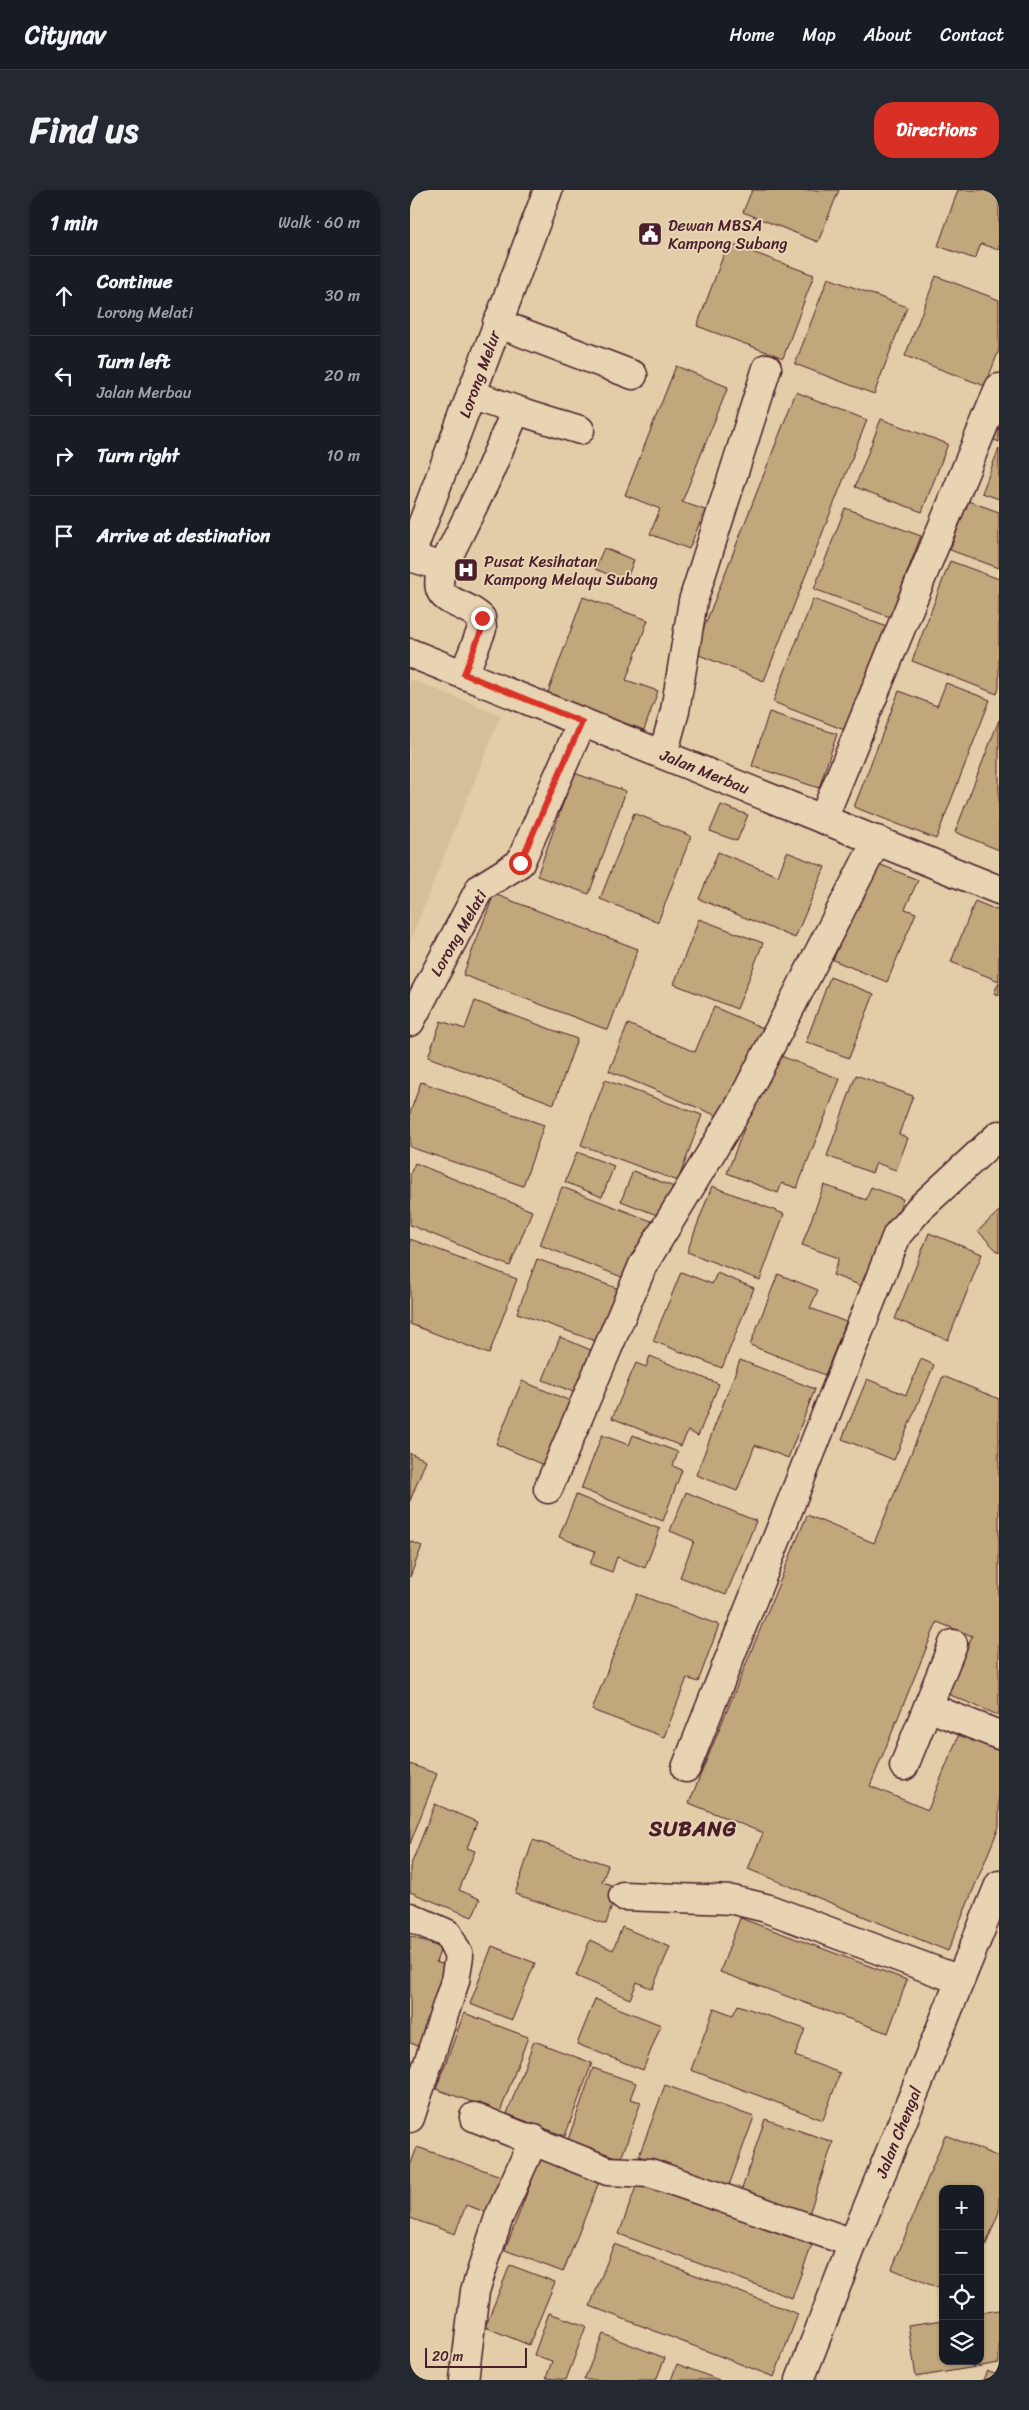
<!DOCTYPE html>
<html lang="en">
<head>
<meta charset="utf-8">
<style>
  body { margin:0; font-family:Sriracha,sans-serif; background:#242831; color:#f1f3f6 }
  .controls { position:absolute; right:15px; bottom:15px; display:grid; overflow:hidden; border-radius:10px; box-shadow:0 1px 4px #0004 }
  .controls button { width:45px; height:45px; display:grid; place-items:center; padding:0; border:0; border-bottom:1px solid #363941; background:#171b24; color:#f1f3f6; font:25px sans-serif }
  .scale { position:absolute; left:15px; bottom:12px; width:102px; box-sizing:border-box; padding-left:5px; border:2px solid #4a1f2b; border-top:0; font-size:14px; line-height:18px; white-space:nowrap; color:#4a1f2b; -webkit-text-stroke:4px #e8d3b2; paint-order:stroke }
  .stop { position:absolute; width:15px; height:15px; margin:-11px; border:4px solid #d93025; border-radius:50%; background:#fff }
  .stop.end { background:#d93025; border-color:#fff; box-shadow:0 1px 5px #0008 }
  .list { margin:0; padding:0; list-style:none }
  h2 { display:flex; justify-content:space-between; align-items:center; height:65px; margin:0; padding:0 20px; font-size:21px }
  h2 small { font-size:16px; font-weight:400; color:#9ea1a6 }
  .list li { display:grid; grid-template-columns:32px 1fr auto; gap:15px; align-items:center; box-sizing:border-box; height:80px; padding:0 20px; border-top:1px solid #363941 }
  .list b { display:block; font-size:19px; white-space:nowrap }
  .list p { margin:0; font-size:16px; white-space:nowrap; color:#9ea1a6 }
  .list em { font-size:16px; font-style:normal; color:#9ea1a6 }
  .icon { flex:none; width:28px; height:28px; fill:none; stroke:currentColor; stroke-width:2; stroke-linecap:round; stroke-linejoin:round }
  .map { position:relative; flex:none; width:589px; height:2190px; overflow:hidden; border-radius:20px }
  header { display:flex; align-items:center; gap:30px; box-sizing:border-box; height:70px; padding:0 25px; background:#171b24; border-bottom:1px solid #363941 }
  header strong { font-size:24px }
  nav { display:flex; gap:28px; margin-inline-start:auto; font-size:18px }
  .intro { display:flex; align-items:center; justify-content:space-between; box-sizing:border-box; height:120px; padding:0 30px }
  h1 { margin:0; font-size:35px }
  .button { padding:12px 22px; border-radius:20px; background:#d93025; color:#fff; font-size:18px; font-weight:700 }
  main { display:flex; gap:30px; padding:0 30px }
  aside { flex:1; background:#171b24; border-radius:20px; box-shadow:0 1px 4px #0004 }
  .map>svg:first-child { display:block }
  .built { fill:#d5bf98 }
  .building { fill:#c1a77b; stroke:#4a1f2b }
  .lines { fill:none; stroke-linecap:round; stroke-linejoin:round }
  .minor-casing { stroke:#4a1f2b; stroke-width:31 }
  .minor { stroke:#e8d3b2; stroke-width:28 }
  .route { stroke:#d93025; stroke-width:6 }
  .labels { text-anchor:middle; stroke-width:4; stroke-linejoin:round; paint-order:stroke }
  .poi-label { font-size:16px; fill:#4a1f2b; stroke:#e8d3b2; text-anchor:start }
  .street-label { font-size:16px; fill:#4a1f2b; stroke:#e8d3b2 }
  .district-label { font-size:21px; font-weight:bold; letter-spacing:1px; fill:#4a1f2b; stroke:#e8d3b2 }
</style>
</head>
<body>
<header>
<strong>Citynav</strong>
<nav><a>Home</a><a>Map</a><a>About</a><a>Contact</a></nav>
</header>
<div class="intro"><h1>Find us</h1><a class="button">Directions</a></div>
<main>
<aside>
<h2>1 min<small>Walk · 60 m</small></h2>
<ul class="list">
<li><svg class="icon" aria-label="ahead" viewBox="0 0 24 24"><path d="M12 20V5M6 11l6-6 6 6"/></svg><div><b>Continue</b><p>Lorong Melati</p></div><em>30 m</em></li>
<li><svg class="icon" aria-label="left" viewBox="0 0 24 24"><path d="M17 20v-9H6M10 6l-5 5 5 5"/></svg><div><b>Turn left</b><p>Jalan Merbau</p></div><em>20 m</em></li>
<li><svg class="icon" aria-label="right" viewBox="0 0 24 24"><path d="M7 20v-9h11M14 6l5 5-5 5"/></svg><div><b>Turn right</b></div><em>10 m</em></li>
<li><svg class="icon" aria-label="arrive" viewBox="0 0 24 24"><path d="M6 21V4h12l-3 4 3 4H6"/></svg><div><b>Arrive at destination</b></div></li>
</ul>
</aside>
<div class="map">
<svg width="589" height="2190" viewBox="0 0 589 2190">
  <rect width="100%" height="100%" fill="#e2cda8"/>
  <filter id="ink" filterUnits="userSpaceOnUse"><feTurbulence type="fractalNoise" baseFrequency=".02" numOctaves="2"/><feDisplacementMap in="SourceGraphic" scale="10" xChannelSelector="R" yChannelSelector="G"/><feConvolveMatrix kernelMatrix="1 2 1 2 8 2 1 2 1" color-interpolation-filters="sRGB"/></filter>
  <g filter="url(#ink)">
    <!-- built -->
    <polygon class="built" points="0,489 91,525 0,751"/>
    <!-- building -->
    <g class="building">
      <polygon points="342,0 429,0 408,52 333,22"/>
      <polygon points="548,0 589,0 589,60 571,54 565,69 528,56"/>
      <polygon points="318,53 404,85 373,168 287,136"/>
      <polygon points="526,86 589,110 589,160 575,196 495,166"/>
      <polygon points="418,88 497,117 464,204 385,174"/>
      <polygon points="266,176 318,197 272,312 295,320 279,359 240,344 250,319 215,305"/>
      <polygon points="386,202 457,230 354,491 284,463"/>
      <polygon points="471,229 538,254 512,322 445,297"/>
      <polygon points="589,231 589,252 582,249"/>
      <polygon points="589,258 589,309 572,303"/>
      <polygon points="558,311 589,322 589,378 540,360"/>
      <polygon points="435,318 511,346 480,427 404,399"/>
      <polygon points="194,358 224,370 216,391 185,379"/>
      <polygon points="540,371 589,389 589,498 587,504 502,471"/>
      <polygon points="173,407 238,430 216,490 248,501 234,540 137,505"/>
      <polygon points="403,409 477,437 437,541 363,512"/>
      <polygon points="536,493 580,510 526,649 444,617 489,501 527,516"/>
      <polygon points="359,522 427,544 409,598 342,576"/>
      <polygon points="589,530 589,660 545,642"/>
      <polygon points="164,583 216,601 179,704 127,686"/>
      <polygon points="311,615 338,625 327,651 300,641"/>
      <polygon points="224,623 281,646 248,732 190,709"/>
      <polygon points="308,662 368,686 377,662 415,677 385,748 289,709"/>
      <polygon points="464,672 508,690 495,719 506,723 477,792 423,770"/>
      <polygon points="84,704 228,759 198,840 53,785"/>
      <polygon points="565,711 589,721 589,791 541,772"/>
      <polygon points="289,729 353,753 327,819 264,794"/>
      <polygon points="420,787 464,804 439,868 396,852"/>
      <polygon points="589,792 589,805 584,803"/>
      <polygon points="65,811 167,849 144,914 18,867 31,831 55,839"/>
      <polygon points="304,817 353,838 315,929 199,881 218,834 285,862"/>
      <polygon points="363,863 430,889 387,998 372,993 368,1003 317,983"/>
      <polygon points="446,885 503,906 489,944 498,948 486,980 466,973 462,983 417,966"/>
      <polygon points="195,890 292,925 268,991 171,955"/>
      <polygon points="11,892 134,935 113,996 0,957 0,923"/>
      <polygon points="167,962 204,976 192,1007 155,992"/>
      <polygon points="5,973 122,1021 100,1076 0,1035 0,984"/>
      <polygon points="223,981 264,997 252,1027 211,1011"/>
      <polygon points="414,995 456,1010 461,997 493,1009 460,1099 423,1085 429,1068 392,1055"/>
      <polygon points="302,996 374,1024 350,1090 277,1062"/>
      <polygon points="152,997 244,1032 222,1091 130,1055"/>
      <polygon points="589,1021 589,1063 568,1041"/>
      <polygon points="519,1043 572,1064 538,1150 485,1129"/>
      <polygon points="0,1049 107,1089 79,1164 0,1134"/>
      <polygon points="127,1069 209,1099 191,1153 107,1123"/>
      <polygon points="271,1082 302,1094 307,1083 344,1098 312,1178 243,1151"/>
      <polygon points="368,1084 408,1100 400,1118 436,1132 415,1185 340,1155"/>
      <polygon points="150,1147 183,1161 166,1203 133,1190"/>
      <polygon points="240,1166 309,1194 288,1246 278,1241 271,1256 202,1228 226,1173 236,1177"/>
      <polygon points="511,1169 524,1175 484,1270 432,1249 457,1189 496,1205"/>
      <polygon points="330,1170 405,1199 378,1268 345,1255 327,1301 286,1285"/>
      <polygon points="533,1186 589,1209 589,1521 588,1525 538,1504 562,1446 527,1432 460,1596 518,1620 549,1544 589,1561 589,1637 538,1761 338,1679 353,1643 279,1613 397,1325 464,1353"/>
      <polygon points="112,1191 165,1213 139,1277 86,1254"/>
      <polygon points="192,1245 219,1255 223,1245 268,1262 263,1276 272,1280 253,1331 171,1299"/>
      <polygon points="0,1263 16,1270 0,1311"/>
      <polygon points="276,1302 346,1331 316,1405 270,1387 284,1351 260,1341"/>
      <polygon points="166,1305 250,1339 235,1378 207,1367 202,1382 180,1374 185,1361 149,1347"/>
      <polygon points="0,1351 12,1356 0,1387"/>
      <polygon points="227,1404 309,1435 288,1492 277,1488 254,1547 182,1520"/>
      <polygon points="0,1574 27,1584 0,1654"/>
      <polygon points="25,1614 67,1632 57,1658 65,1661 49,1700 70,1709 62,1727 0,1702 0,1677"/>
      <polygon points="123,1650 198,1675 192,1692 208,1697 196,1734 105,1704"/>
      <polygon points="330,1728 497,1790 478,1843 310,1782"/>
      <polygon points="212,1737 260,1757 242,1799 227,1792 220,1809 166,1786 180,1750 203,1760"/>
      <polygon points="0,1746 31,1758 26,1772 38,1776 9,1856 0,1853"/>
      <polygon points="82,1756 125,1773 102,1830 60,1814"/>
      <polygon points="185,1809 251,1835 233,1880 167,1854"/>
      <polygon points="328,1815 395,1839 385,1866 430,1883 413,1930 281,1880 304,1818 323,1825"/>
      <polygon points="54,1823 118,1847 90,1922 26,1899"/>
      <polygon points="124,1851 182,1873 155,1946 97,1924"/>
      <polygon points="0,1868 4,1870 0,1880"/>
      <polygon points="183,1878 226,1893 220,1909 231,1912 211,1969 158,1950"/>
      <polygon points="255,1895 344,1927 318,1998 229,1966"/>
      <polygon points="355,1929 423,1952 399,2024 331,2002"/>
      <polygon points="535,1945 589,1967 589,2022 570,2069 570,1999 533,1999 533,2100 482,2079"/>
      <polygon points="7,1957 91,1986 78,2023 56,2015 45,2044 0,2028 0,1976"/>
      <polygon points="130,1969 189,1992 153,2082 95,2060"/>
      <polygon points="228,1991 402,2055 382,2108 209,2044"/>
      <polygon points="204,2054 388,2124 364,2187 180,2116"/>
      <polygon points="100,2075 145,2092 119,2155 75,2137"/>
      <polygon points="589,2120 589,2173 506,2187 498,2135 533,2130 533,2171 570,2171 570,2123"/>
      <polygon points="139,2123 176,2136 156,2190 136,2188 142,2171 124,2165"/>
      <polygon points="193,2144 255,2168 246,2190 174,2190"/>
      <polygon points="267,2174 309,2190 261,2190"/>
      <polygon points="577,2181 589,2186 589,2190 573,2190"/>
    </g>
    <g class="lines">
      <defs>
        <g id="minor">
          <polyline points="87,133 223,185"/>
          <polyline points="106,220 170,240"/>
          <polyline points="0,367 138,0"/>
          <polyline points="0,367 33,377 75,292 106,220 61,204"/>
          <path d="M33,377c-15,38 18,31 38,51l1,11 -18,45"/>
          <polyline points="0,463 589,700"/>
          <polyline points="253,564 265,521 283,411 357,178"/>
          <polyline points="413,629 589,198"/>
          <polyline points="0,832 70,698 110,673 172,532"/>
          <polyline points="138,1299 233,1075 330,915 467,650"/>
          <polyline points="518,1517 589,1545"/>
          <polyline points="494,1576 543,1454"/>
          <polyline points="276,1578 487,1045 509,1019 589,945"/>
          <polyline points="213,1706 323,1710 356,1718 550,1790"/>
          <polyline points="0,1727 38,1744 49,1766 45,1791 0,1928"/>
          <polyline points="64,1927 198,1981 240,1983 443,2053"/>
          <polyline points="54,2190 65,2101 89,2027 124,1949"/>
          <polyline points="390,2190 443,2053 589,1695"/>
        </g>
      </defs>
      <!-- minor casing -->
      <use href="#minor" class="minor-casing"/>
      <!-- minor -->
      <use href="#minor" class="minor"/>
    </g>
  </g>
  <g class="lines" filter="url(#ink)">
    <!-- route -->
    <polyline class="route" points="72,428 72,439 54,484 172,532 110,673"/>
  </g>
  <!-- icons -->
  <defs>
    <symbol id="civic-square" viewBox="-11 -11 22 22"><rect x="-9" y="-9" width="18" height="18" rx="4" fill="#4a1f2b" stroke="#e8d3b2"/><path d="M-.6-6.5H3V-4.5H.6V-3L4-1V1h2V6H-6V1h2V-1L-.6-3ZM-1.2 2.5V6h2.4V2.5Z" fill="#fff"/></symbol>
    <symbol id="hospital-square" viewBox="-11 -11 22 22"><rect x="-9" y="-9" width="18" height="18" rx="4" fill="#4a1f2b" stroke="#e8d3b2"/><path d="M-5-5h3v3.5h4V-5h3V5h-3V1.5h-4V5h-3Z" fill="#fff"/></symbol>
  </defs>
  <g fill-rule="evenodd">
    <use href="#civic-square" x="226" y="30" width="28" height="28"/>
    <use href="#hospital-square" x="42" y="366" width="28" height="28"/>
  </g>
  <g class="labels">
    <!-- poi labels -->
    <g class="poi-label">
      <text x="258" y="41">Dewan MBSA<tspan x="258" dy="18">Kampong Subang</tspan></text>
      <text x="74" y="377">Pusat Kesihatan<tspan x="74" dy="18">Kampong Melayu Subang</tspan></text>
    </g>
    <!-- street labels -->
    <g class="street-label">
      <text transform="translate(69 184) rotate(-70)" y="6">Lorong Melur</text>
      <text transform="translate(295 581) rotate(22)" y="6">Jalan Merbau</text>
      <text transform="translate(48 743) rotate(-60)" y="6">Lorong Melati</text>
      <text transform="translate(488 1942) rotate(-68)" y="6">Jalan Chengal</text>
    </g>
    <!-- district labels -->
    <g class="district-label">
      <text x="283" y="1646">SUBANG</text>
    </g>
  </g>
</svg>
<div class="controls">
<button>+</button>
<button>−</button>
<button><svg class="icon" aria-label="locate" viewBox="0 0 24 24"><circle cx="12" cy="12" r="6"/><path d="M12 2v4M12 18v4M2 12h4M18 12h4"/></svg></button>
<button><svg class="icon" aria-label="layers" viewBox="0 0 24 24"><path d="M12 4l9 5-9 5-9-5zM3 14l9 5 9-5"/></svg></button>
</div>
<div class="scale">20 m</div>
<div class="stop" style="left:110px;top:673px"></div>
<div class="stop end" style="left:72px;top:428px"></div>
</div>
</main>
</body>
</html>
